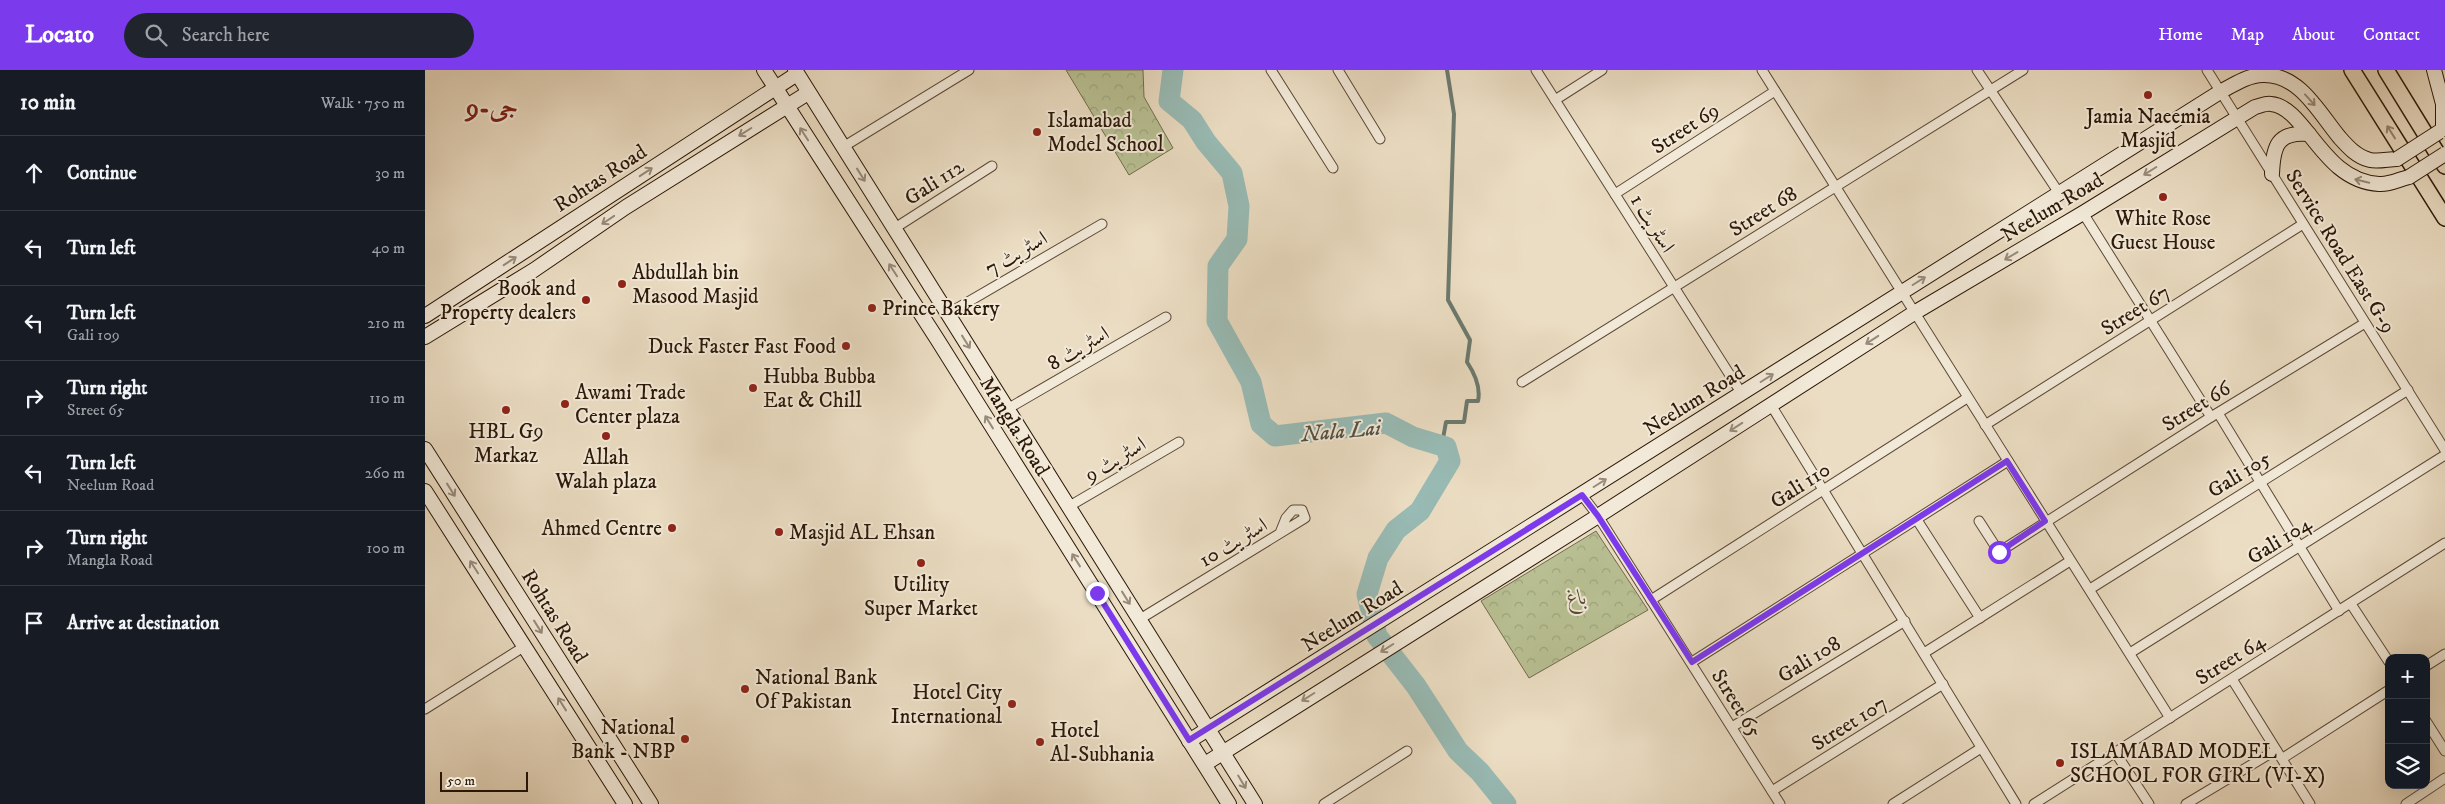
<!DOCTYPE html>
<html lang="en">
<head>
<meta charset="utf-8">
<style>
  body { margin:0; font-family:"IM FELL DW Pica",Amiri,serif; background:#20242c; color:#f1f3f6 }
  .controls { position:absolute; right:15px; bottom:15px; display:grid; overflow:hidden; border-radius:10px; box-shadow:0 5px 20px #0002 }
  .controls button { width:45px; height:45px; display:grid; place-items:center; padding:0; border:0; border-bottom:1px solid #363941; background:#171b24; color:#f1f3f6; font:25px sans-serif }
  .scale { position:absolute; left:15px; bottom:12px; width:88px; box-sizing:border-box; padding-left:5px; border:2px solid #2b1807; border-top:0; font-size:14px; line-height:18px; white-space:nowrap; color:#2b1807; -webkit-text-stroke:4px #f2e9d8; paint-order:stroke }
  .stop { position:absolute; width:15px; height:15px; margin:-11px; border:4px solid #7c3aed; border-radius:50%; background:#fff }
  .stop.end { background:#7c3aed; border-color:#fff; box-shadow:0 1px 5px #0008 }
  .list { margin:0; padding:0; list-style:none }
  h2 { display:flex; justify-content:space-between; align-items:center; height:65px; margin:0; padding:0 20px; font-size:21px }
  h2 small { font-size:16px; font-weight:400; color:#9ea1a6 }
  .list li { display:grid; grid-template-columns:32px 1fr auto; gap:15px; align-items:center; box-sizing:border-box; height:75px; padding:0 20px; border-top:1px solid #363941 }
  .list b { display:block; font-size:19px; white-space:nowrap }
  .list p { margin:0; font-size:16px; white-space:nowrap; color:#9ea1a6 }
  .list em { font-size:16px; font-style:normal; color:#9ea1a6 }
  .icon { flex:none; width:28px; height:28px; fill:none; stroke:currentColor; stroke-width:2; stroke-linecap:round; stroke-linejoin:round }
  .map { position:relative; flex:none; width:2020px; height:734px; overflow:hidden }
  header { display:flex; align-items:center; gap:30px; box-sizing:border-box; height:70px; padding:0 25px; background:#7c3aed; color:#fff }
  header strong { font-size:24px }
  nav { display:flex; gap:28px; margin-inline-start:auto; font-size:18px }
  .search { width:350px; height:45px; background:#20242c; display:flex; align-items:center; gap:12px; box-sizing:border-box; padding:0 18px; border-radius:28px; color:#9ea1a6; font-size:19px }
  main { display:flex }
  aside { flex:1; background:#171b24 }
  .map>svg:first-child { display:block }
  .park { fill:url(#park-crowns); stroke:#726c4d }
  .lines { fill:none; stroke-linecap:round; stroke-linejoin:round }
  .stream { stroke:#6c7a6f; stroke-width:4 }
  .river { stroke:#98bbb5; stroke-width:21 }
  .street-casing { stroke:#5b4936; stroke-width:11 }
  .secondary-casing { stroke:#2b1807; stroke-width:16 }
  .primary-casing { stroke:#2b1807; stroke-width:18 }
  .street { stroke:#f2e9d8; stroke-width:9 }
  .secondary { stroke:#f2e9d8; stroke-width:14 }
  .primary { stroke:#ebddc3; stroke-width:15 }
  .secondary-bridge-casing { stroke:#2b1807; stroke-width:16; stroke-linecap:butt }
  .secondary-bridge { stroke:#f2e9d8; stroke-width:14 }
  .oneway { stroke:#988b7a }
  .oneway2 { stroke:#95846e }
  .route { stroke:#7c3aed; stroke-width:6 }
  .poi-dot { fill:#8f2418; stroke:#f2e9d8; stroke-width:2 }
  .labels { text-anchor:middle; stroke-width:4; stroke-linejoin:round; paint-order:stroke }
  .poi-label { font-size:21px; fill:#2b1807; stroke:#f2e9d8; text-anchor:start }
  .street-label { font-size:21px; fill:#2b1807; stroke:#f2e9d8 }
  .park-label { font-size:21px; font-style:italic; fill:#554a31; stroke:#f2e9d8 }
  .water-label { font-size:22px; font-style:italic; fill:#515144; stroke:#f2e9d8 }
  .district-label { font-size:26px; font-weight:bold; fill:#7a1f14; stroke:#f2e9d8 }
</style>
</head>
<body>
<header>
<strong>Locato</strong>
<div class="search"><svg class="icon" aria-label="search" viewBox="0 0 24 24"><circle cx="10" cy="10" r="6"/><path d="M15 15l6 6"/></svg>Search here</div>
<nav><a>Home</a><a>Map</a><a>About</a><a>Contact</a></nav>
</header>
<main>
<aside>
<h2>10 min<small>Walk · 750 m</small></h2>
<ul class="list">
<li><svg class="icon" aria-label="ahead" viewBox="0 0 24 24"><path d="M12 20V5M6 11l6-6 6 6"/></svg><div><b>Continue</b></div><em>30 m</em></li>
<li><svg class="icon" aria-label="left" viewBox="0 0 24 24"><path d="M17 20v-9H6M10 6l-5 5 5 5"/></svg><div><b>Turn left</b></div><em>40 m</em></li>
<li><svg class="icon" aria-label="left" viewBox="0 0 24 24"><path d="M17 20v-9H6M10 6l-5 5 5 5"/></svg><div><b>Turn left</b><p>Gali 109</p></div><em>210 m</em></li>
<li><svg class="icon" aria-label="right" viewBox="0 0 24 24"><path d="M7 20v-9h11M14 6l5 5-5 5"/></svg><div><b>Turn right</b><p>Street 65</p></div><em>110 m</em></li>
<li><svg class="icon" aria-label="left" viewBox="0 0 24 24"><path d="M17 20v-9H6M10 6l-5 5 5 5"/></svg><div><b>Turn left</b><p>Neelum Road</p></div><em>260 m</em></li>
<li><svg class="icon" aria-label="right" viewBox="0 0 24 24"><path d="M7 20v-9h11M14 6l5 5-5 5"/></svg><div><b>Turn right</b><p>Mangla Road</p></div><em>100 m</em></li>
<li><svg class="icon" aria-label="arrive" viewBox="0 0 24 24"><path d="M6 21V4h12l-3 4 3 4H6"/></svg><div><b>Arrive at destination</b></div></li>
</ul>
</aside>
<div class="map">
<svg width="2020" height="734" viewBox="0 0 2020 734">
  <defs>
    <pattern id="park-crowns" width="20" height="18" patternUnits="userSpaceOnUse" patternTransform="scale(1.25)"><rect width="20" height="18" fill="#b8c093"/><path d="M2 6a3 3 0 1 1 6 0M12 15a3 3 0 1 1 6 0" fill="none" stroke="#9ea47d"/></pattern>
  </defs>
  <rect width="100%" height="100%" fill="#ebddc3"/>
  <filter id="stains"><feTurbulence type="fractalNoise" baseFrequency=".004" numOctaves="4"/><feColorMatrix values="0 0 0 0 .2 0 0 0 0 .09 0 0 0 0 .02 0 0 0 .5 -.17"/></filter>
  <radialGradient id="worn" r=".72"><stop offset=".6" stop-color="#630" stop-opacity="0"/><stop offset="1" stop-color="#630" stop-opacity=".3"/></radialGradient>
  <!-- park -->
  <g class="park">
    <polygon points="641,0 718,0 719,27 748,78 704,105"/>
    <polygon points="1171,461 1223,540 1104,608 1056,531"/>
  </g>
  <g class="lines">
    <!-- stream -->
    <path class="stream" d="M1017,374l4,-22h18l3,-21h11c3,-14 -3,-27 -11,-39l3,-22 -22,-40 6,-186 -7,-44"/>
    <!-- river -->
    <polyline class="river" points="748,0 744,31 767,50 781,72 807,103 814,136 812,169 793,196 792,251 826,312 836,354 850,366 961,353 988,367 1021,377 1025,391 995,441 971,460 953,488 942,524 952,566 991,616 1033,681 1055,702 1081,734"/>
    <defs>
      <g id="street">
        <polyline points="846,0 908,98"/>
        <polyline points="913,0 955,69"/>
        <polyline points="1111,0 1317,324"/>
        <polyline points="1337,0 1745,648"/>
        <polyline points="1552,0 1634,123"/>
        <polyline points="1782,0 2020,380"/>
        <polyline points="1130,30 1177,0"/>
        <polyline points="418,77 544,0"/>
        <polyline points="1190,124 1350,21"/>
        <polyline points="1658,143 1786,347"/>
        <polyline points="470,158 567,96"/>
        <polyline points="524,243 677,154"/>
        <polyline points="1097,312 1598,0"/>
        <polyline points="1346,335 1591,734"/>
        <polyline points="584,338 741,247"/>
        <polyline points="1793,343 1914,541"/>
        <polyline points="1560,355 1878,154"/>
        <polyline points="1157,425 1173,446 1355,734"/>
        <polyline points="643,437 754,372"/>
        <polyline points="1492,450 1555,548"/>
        <polyline points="1554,451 1574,482 1786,347 1940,253"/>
        <polyline points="1665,519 1983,320"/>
        <polyline points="1226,530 1542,328"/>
        <polyline points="1926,534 1964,592"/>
        <polyline points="715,549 880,448 877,440 868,440 861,448 855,463"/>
        <polyline points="1499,583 1645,491"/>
        <polyline points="1705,583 2020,385"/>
        <polyline points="1267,592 1583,391"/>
        <polyline points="2001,596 2020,584"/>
        <polyline points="1807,609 1885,734"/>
        <polyline points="0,639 100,576"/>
        <polyline points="2001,651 2020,681"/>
        <polyline points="1307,657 1480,551"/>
        <polyline points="1690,682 1724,734"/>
        <polyline points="1858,688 1964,620"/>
        <polyline points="1347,721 1518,614"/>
        <polyline points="899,734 982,681"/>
        <polyline points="1468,734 1556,678"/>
        <polyline points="1609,734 2020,473"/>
        <polyline points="1761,734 1851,680"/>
        <polyline points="1981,734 2020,708"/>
      </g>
      <g id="secondary">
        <polyline points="339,0 512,269 804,734"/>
        <polyline points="370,0 830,734"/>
        <polyline points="2009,0 2018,34 2018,59"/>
        <path d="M1847,104c1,-27 5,-43 37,-40"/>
        <polyline points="0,246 372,4"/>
        <polyline points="0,267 109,200 201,137 383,23"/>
        <polyline points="0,379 226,734"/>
        <polyline points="0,421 200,734"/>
        <path d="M764,671l1031,-649c13,-7 28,-17 43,-17 37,-1 56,38 77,63 8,9 17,19 30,22 8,2 19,-1 27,-1"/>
        <path d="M780,694l393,-248 316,-203 169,-100 172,-106c5,-1 11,-4 16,-3 35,3 51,77 108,80 10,1 21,-5 30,-7"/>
      </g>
      <g id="primary">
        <polyline points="1927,0 2020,148"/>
        <polyline points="1961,0 2020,96"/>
      </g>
    </defs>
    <!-- street casing -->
    <use href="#street" class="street-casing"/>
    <!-- secondary casing -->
    <use href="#secondary" class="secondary-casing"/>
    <!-- primary casing -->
    <use href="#primary" class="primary-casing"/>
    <!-- street -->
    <use href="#street" class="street"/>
    <!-- secondary -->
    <use href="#secondary" class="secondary"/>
    <!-- primary -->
    <use href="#primary" class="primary"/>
    <defs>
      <g id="secondary-bridge">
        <polyline points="1972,89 2014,62"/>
        <polyline points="1984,107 2020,84"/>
      </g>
    </defs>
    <!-- secondary-bridge casing -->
    <use href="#secondary-bridge" class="secondary-bridge-casing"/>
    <!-- secondary-bridge -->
    <use href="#secondary-bridge" class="secondary-bridge"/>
  </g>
  <!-- one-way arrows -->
  <defs><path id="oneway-shaft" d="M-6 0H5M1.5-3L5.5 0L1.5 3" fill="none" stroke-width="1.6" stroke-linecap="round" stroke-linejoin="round" transform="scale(1.25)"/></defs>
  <g class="oneway">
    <use href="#oneway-shaft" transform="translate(1885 30) rotate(48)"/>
    <use href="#oneway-shaft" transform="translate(320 62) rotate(148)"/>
    <use href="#oneway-shaft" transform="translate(379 64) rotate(-123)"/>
    <use href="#oneway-shaft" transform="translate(1725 101) rotate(148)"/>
    <use href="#oneway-shaft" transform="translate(221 102) rotate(-33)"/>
    <use href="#oneway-shaft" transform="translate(436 105) rotate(58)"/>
    <use href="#oneway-shaft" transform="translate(1937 111) rotate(-166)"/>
    <use href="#oneway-shaft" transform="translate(183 150) rotate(146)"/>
    <use href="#oneway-shaft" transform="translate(1586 186) rotate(149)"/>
    <use href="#oneway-shaft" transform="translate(85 191) rotate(-33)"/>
    <use href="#oneway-shaft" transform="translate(468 200) rotate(-123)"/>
    <use href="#oneway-shaft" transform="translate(1494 211) rotate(-32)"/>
    <use href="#oneway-shaft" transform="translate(1447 270) rotate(147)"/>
    <use href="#oneway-shaft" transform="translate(541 272) rotate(58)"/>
    <use href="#oneway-shaft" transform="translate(1342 308) rotate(-32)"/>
    <use href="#oneway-shaft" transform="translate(564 352) rotate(-122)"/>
    <use href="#oneway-shaft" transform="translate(1311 357) rotate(147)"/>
    <use href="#oneway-shaft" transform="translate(1175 413) rotate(-32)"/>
    <use href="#oneway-shaft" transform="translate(26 420) rotate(58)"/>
    <use href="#oneway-shaft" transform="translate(651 490) rotate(-122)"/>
    <use href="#oneway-shaft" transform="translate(49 497) rotate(-123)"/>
    <use href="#oneway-shaft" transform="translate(701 528) rotate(58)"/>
    <use href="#oneway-shaft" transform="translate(113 557) rotate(58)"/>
    <use href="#oneway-shaft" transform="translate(962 578) rotate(148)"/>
    <use href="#oneway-shaft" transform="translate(883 627) rotate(148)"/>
    <use href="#oneway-shaft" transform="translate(137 634) rotate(-122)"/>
    <use href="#oneway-shaft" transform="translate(817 712) rotate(59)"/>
  </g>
  <use class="oneway2" href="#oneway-shaft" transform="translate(1966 62) rotate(-122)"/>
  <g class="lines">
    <!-- route -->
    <polyline class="route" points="672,523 764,670 1157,425 1173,446 1267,592 1582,391 1620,451 1574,482"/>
  </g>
  <!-- markers -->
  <g class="poi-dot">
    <circle cx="1723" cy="25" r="5"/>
    <circle cx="612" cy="62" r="5"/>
    <circle cx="1738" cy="127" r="5"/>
    <circle cx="197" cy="214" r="5"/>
    <circle cx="161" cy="230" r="5"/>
    <circle cx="447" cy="238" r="5"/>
    <circle cx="421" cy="276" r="5"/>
    <circle cx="328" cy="318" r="5"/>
    <circle cx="140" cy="334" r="5"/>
    <circle cx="81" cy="340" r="5"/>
    <circle cx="181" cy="366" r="5"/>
    <circle cx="247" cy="458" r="5"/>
    <circle cx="354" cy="462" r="5"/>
    <circle cx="496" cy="493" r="5"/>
    <circle cx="320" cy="619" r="5"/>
    <circle cx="587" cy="634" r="5"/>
    <circle cx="260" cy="669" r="5"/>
    <circle cx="615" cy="672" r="5"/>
    <circle cx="1635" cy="693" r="5"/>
  </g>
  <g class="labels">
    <!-- poi labels -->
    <g class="poi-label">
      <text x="1723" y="53" text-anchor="middle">Jamia Naeemia<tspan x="1723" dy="24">Masjid</tspan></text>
      <text x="622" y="57">Islamabad<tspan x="622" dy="24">Model School</tspan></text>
      <text x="1738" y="155" text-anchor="middle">White Rose<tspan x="1738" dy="24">Guest House</tspan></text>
      <text x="207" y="209">Abdullah bin<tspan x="207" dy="24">Masood Masjid</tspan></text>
      <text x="151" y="225" text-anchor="end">Book and<tspan x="151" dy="24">Property dealers</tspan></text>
      <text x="457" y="245">Prince Bakery</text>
      <text x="411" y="283" text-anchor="end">Duck Faster Fast Food</text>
      <text x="338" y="313">Hubba Bubba<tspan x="338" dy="24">Eat &amp; Chill</tspan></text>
      <text x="150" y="329">Awami Trade<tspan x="150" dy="24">Center plaza</tspan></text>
      <text x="81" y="368" text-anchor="middle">HBL G9<tspan x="81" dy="24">Markaz</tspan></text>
      <text x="181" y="394" text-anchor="middle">Allah<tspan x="181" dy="24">Walah plaza</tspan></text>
      <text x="237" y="465" text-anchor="end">Ahmed Centre</text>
      <text x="364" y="469">Masjid AL Ehsan</text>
      <text x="496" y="521" text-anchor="middle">Utility<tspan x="496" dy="24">Super Market</tspan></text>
      <text x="330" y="614">National Bank<tspan x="330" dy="24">Of Pakistan</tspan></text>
      <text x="577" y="629" text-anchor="end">Hotel City<tspan x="577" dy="24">International</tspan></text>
      <text x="250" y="664" text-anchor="end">National<tspan x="250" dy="24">Bank - NBP</tspan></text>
      <text x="625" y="667">Hotel<tspan x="625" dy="24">Al-Subhania</tspan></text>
      <text x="1645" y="688">ISLAMABAD MODEL<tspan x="1645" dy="24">SCHOOL FOR GIRL (VI-X)</tspan></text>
    </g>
    <!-- street labels -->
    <g class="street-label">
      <text transform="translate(1260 58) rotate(-33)" y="7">Street 69</text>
      <text transform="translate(175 108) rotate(-33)" y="7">Rohtas Road</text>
      <text transform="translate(509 112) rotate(-33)" y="7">Gali 112</text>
      <text transform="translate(1627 137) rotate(-31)" y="7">Neelum Road</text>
      <text transform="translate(1338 141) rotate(-32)" y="7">Street 68</text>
      <text transform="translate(1228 153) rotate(58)" y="7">اسٹریٹ 1</text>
      <text transform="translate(1916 181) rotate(58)" y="7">Service Road East G-9</text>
      <text transform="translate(591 183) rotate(-30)" y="7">اسٹریٹ 7</text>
      <text transform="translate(1710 240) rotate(-32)" y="7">Street 67</text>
      <text transform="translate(653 278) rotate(-30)" y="7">اسٹریٹ 8</text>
      <text transform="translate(1269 330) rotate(-32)" y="7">Neelum Road</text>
      <text transform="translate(1771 336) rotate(-32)" y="7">Street 66</text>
      <text transform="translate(590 356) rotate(58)" y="7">Mangla Road</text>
      <text transform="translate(690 389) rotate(-31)" y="7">اسٹریٹ 9</text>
      <text transform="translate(1814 404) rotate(-32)" y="7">Gali 105</text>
      <text transform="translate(1375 415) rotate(-33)" y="7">Gali 110</text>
      <text transform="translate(1854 470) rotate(-32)" y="7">Gali 104</text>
      <text transform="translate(808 472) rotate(-31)" y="7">اسٹریٹ 10</text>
      <text transform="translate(130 546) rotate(58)" y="7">Rohtas Road</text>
      <text transform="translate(927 546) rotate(-32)" y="7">Neelum Road</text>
      <text transform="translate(1384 589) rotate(-32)" y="7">Gali 108</text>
      <text transform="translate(1805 589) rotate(-32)" y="7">Street 64</text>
      <text transform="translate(1312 633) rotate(58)" y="7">Street 65</text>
      <text transform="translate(1424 653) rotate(-32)" y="7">Street 107</text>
    </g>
    <!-- park labels -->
    <g class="park-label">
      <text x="1152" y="534">باغ</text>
    </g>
    <!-- water labels -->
    <g class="water-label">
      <text transform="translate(916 360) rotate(-5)" y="8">Nala Lai</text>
    </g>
    <!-- district labels -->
    <g class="district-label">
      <text x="67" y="46">جی-9</text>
    </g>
  </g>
  <rect width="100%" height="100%" filter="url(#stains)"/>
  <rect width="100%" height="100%" fill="url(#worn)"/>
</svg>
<div class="controls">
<button>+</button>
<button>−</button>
<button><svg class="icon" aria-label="layers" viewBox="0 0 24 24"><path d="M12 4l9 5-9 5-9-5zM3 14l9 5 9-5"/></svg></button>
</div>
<div class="scale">50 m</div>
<div class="stop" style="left:1574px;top:482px"></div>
<div class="stop end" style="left:672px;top:523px"></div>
</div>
</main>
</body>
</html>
